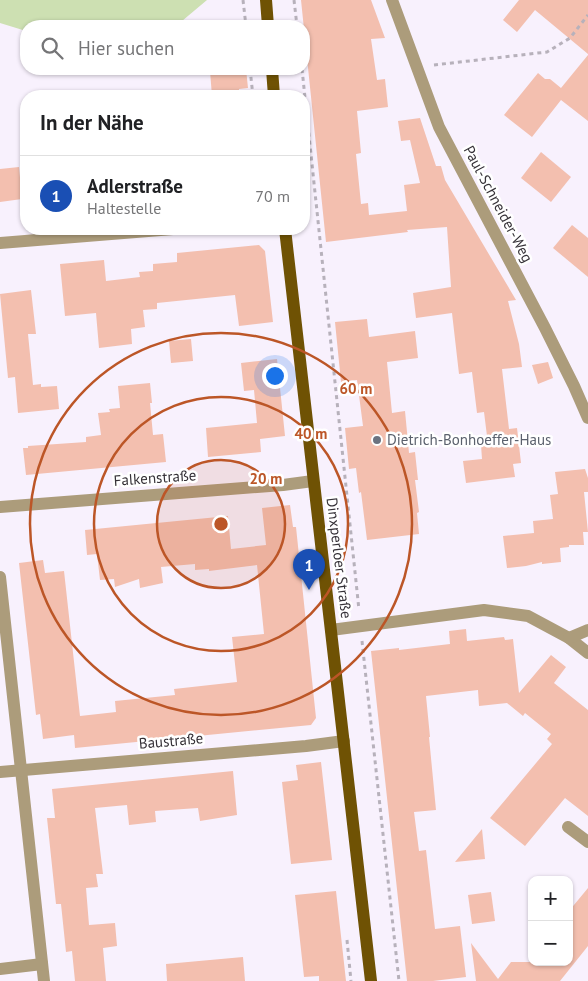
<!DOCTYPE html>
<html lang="de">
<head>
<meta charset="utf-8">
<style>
  body { margin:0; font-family:"PT Sans",sans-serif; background:#f6f6f6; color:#202124 }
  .controls { position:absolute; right:15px; bottom:15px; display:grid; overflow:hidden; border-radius:10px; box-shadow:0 1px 4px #0004 }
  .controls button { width:45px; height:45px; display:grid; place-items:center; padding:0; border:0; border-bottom:1px solid #e0e0e0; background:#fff; color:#202124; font:25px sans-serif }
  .you { position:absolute; left:274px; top:375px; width:18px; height:18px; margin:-12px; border:4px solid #fff; border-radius:50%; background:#1a73e8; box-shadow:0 0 0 8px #1a73e833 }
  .badge { display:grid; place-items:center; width:32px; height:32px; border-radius:50%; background:#bc5627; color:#fff; font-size:16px; font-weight:700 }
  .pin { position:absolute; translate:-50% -41px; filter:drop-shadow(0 1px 2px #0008) }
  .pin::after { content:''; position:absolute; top:26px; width:18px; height:15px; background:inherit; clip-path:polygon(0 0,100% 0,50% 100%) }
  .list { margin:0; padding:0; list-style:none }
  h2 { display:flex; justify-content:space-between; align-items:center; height:65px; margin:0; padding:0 20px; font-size:21px }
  h2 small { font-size:16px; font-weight:400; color:#757577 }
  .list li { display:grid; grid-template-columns:32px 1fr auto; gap:15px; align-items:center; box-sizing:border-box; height:80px; padding:0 20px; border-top:1px solid #e0e0e0 }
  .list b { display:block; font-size:19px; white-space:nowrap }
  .list p { margin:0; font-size:16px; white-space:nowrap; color:#757577 }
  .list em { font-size:16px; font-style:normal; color:#757577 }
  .icon { flex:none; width:28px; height:28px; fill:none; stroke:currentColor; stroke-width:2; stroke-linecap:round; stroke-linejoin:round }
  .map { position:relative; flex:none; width:588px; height:981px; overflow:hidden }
  .search { position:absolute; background:#fff; box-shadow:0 1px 4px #0004; left:20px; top:20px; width:290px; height:55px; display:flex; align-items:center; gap:12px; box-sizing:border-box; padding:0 18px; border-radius:20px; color:#757577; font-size:19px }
  .panel { position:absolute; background:#fff; box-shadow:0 1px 4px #0004; left:20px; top:90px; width:290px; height:145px; border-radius:20px }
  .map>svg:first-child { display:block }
  .green { fill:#cde0b2 }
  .building { fill:#f3bfaf }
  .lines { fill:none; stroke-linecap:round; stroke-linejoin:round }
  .path { stroke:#b7b1bb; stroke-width:3; stroke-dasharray:4 4; stroke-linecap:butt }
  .street { stroke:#ac9c7b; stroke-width:12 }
  .primary { stroke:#6f5204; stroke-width:12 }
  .ring { fill:none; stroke:#bc5627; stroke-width:2.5 }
  .worship-dot { fill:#6b7280; stroke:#fff; stroke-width:2 }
  .labels { text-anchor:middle; stroke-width:5; stroke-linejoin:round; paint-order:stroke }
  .street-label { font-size:15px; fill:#353137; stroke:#fff }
  .worship-label { font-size:15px; fill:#5b616d; stroke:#fff; text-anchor:start }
  .centre { fill:#bc5627; stroke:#fff; stroke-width:2.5 }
  .ring-label { font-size:15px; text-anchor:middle; font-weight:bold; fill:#bc5627; stroke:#fff; stroke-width:5; stroke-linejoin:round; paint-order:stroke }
</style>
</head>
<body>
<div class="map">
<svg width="588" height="981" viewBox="0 0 588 981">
  <rect width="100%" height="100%" fill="#f8f1fd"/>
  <!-- green -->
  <polygon class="green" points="0,0 207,0 176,26 26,26 26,31 0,23"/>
  <!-- building -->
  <g class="building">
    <polygon points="301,0 371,0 385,38 371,39 377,80 385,79 388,107 357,111 361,153 356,154 361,204 368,203 369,215 407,211 404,185 420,183 410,140 401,141 398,121 420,118 436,166 441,166 445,180 516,300 508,301 519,344 522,367 502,369 509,429 517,428 521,463 513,464 515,477 466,483 463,461 482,459 481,445 488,444 484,412 477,413 472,372 459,374 452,313 416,318 413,293 451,287 447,227 407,230 408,232 326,242"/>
    <polygon points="519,0 588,0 588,54 535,10 517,32 503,20"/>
    <polygon points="588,55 588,121 561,100 532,137 504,115 538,73 545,79 550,79 561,88"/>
    <polygon points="220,69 246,69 248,88 239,89 239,96 212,96 210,71 220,70"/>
    <polygon points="541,152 571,177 551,202 521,178"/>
    <polygon points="19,167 22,199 0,202 0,169"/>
    <polygon points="572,225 588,238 588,277 553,248"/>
    <polygon points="259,245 265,251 273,322 239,326 235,295 157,303 157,309 143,310 145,327 131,329 132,344 99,348 96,313 65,316 60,264 104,260 106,281 140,277 139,272 153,271 153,264 177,262 177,253"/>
    <polygon points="31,290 36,334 28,334 33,385 41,384 41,387 57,386 59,409 18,413 15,377 8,378 0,294"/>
    <polygon points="367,319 369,337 415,331 418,358 387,362 392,413 405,411 409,453 415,452 418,480 415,480 419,512 417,513 419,534 367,540 361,492 359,493 356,468 349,469 345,428 363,426 357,380 341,382 335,322"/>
    <polygon points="191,339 193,361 171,363 169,341"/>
    <polygon points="277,359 285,436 260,439 261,452 208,457 206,428 257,423 254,390 244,391 241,363"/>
    <polygon points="548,362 553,378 538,384 532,365"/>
    <polygon points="150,383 152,403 150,403 153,435 163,434 166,462 26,475 23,448 28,448 28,446 86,442 86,437 101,435 98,413 110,412 109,409 120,408 118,386"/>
    <polygon points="585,469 588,478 588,492 584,492 588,532 583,532 584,545 569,545 569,547 560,548 561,562 542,564 542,562 526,566 507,568 503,536 534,533 533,521 553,519 550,495 558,494 555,472"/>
    <polygon points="290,505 293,527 296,527 316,718 311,725 75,748 74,735 43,739 40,714 36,715 19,563 43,560 45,573 64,571 80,716 116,712 115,701 175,695 174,689 237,682 232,637 264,634 257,565 209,571 209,569 195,570 195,564 161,567 163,583 140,588 139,579 115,587 114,579 100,580 97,554 87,555 85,530 228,516 231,549 266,545 262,508"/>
    <polygon points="466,629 467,641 504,637 505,640 513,639 519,693 551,655 566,667 554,683 588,710 588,816 565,798 525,846 490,818 552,744 547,739 551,734 525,713 523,716 507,703 479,706 478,690 426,696 430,737 429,737 436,810 414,812 419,851 426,850 435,929 460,926 466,977 433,981 407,981 371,651 399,648 399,650 450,644 449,631"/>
    <polygon points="321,762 332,860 291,864 282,782 298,780 296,765"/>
    <polygon points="233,771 237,815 200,821 198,808 155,811 156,822 129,825 127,805 95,808 103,874 96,874 98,887 86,888 89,925 115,923 117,946 103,948 106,981 75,981 72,951 66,952 61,904 56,904 47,818 55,818 52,789"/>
    <polygon points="482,829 485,859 455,862"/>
    <polygon points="588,888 588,946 560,981 476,981 471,943 498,979 511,962 569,962 569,911"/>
    <polygon points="336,891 346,981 319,981 319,976 304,977 295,895"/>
    <polygon points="491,892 495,921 472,924 468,895"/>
    <polygon points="243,957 245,981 167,981 166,964"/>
  </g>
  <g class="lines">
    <!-- path -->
    <g class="path">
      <polyline points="243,0 246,26"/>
      <polyline points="294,0 297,26"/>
      <polyline points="434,65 547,52 570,38 588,15"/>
      <polyline points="250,69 253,96"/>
      <polyline points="302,69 359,610"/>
      <polyline points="362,641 399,981"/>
      <polyline points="347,940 351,981"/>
    </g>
    <!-- street -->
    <g class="street">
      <polyline points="392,0 439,127 545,328 574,386 588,418"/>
      <polyline points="0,243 173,229"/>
      <polyline points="0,507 283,485 313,481"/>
      <polyline points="0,577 44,981"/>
      <polyline points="331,630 484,610 528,616 569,638 588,653"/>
      <polyline points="569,638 588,630"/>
      <polyline points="0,772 306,746 344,741"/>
      <polyline points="568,827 588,842"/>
      <polyline points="0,969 42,964"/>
    </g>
    <!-- primary -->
    <g class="primary">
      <polyline points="266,0 268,26"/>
      <polyline points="272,69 274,96"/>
      <polyline points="285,229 371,981"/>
    </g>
  </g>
  <!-- distance rings -->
  <circle cx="221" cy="524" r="64" fill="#bc5627" fill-opacity=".12"/>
  <g class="ring">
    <circle cx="221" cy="524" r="64"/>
    <circle cx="221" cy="524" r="127"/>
    <circle cx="221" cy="524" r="191"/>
  </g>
  <!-- markers -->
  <circle class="worship-dot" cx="377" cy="440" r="5"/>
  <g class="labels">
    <!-- street labels -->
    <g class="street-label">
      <text transform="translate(498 204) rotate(62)" y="5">Paul-Schneider-Weg</text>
      <text transform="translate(155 478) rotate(-4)" y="5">Falkenstraße</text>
      <text transform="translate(339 558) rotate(83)" y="5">Dinxperloer Straße</text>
      <text transform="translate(171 741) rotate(-5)" y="5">Baustraße</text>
    </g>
    <!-- worship labels -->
    <g class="worship-label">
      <text x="387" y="445">Dietrich-Bonhoeffer-Haus</text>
    </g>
  </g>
  <circle cx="221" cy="524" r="8" class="centre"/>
  <g class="ring-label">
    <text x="356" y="394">60 m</text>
    <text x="311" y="439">40 m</text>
    <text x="266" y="484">20 m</text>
  </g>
</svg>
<div class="controls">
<button>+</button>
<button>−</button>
</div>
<div class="you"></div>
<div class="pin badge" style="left:309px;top:590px;background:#1a4fb4">1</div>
<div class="search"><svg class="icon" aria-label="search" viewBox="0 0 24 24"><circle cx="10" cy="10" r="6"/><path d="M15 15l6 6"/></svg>Hier suchen</div>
<section class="panel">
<h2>In der Nähe<small></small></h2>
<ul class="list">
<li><span class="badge" style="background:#1a4fb4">1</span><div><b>Adlerstraße</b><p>Haltestelle</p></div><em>70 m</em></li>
</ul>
</section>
</div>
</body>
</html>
